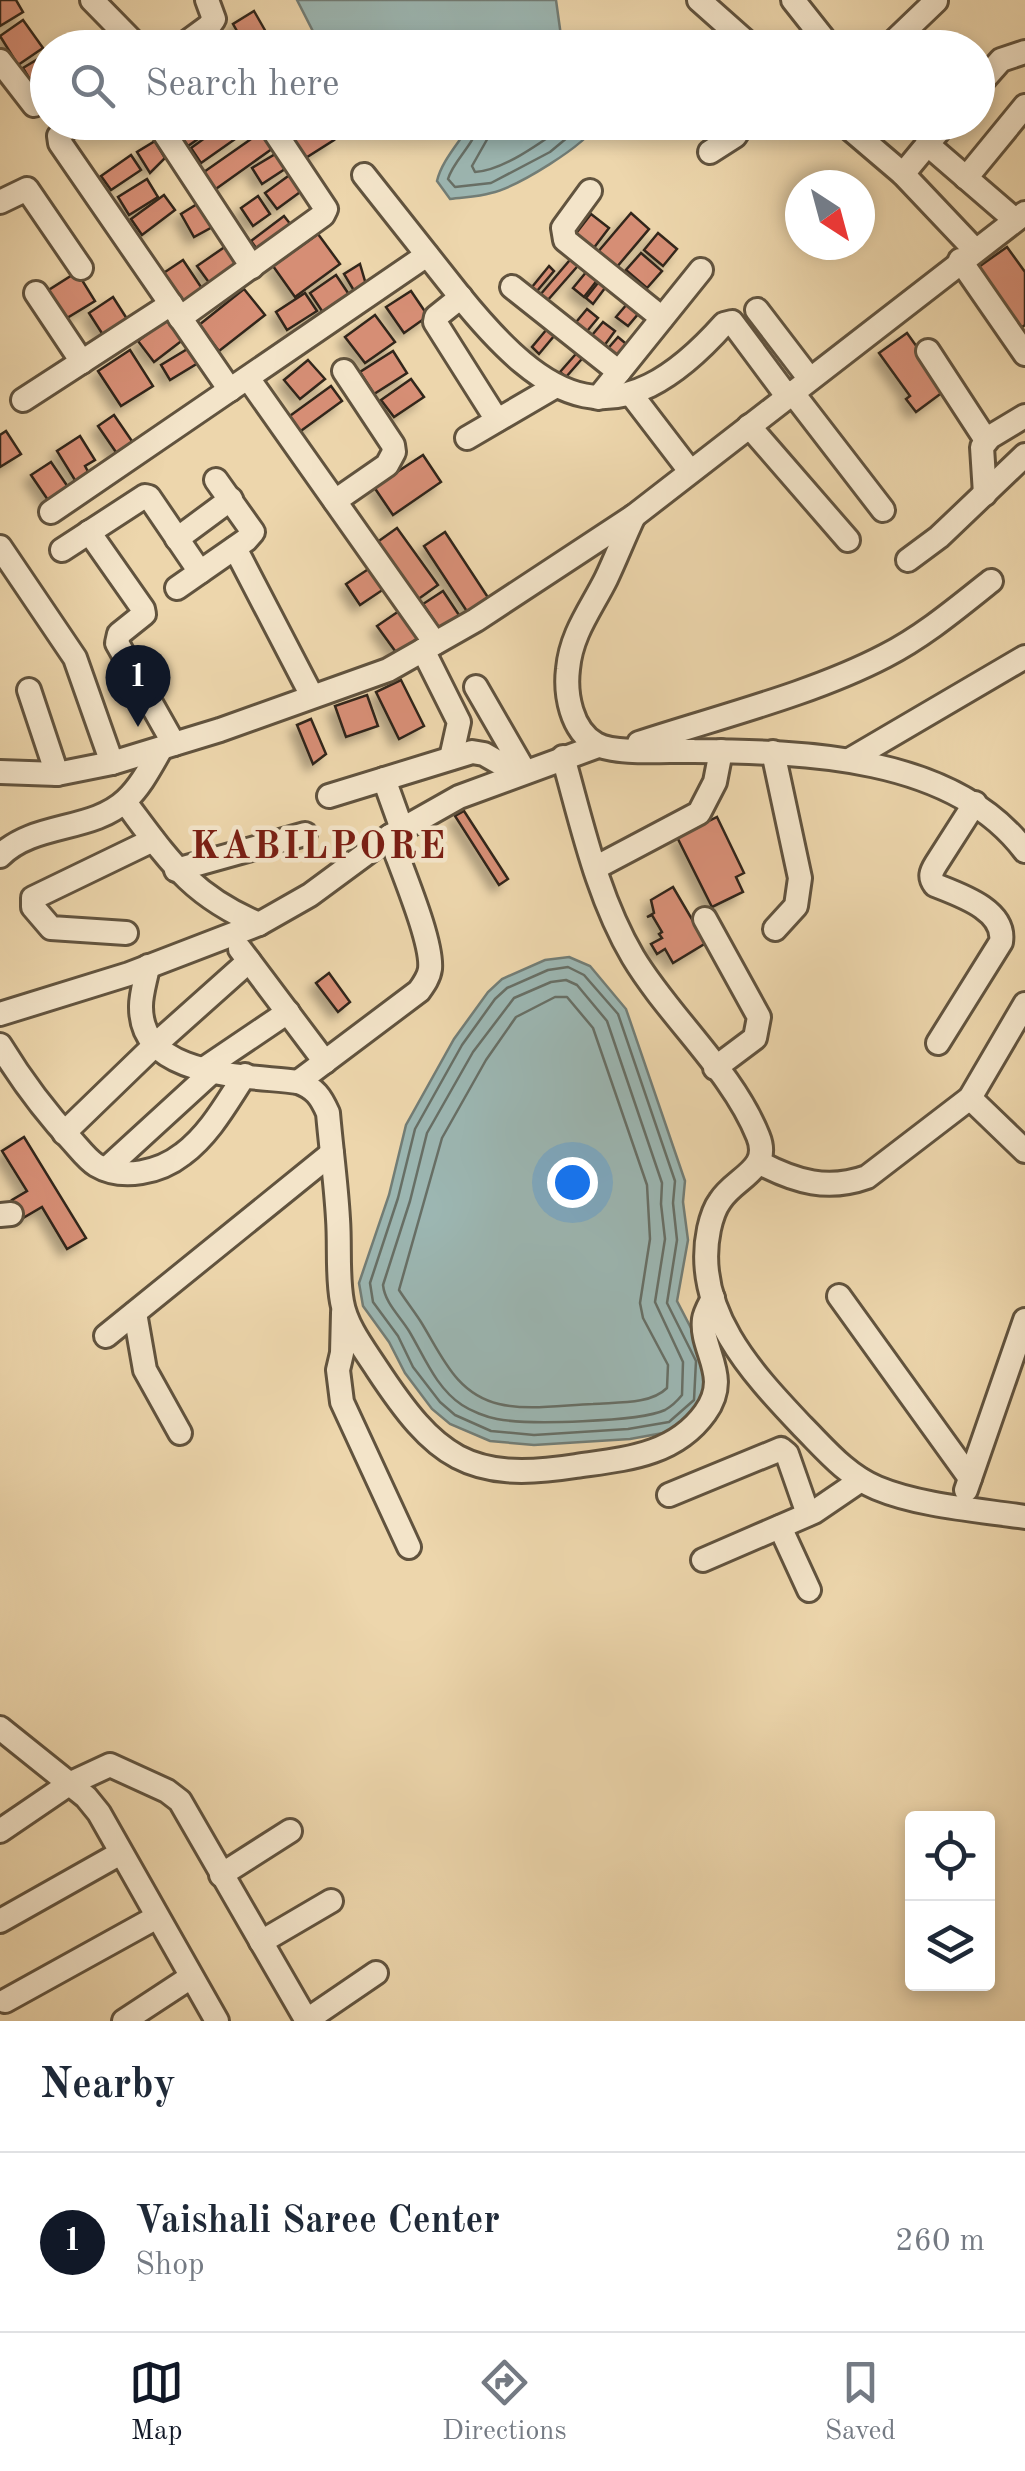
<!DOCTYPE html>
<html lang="en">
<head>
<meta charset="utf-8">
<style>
  body { margin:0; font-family:"Old Standard TT",serif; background:#f6f6f7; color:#1f2937 }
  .controls { position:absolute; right:30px; bottom:30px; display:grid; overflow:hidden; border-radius:10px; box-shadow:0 5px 15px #0003 }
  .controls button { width:90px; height:90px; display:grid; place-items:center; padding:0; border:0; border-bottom:2px solid #e0e1e3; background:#fff; color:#1f2937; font:50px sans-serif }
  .compass { position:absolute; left:785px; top:170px; width:90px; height:90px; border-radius:50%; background:#fff; box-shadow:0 5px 15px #0003; rotate:144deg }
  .you { position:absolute; left:572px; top:1182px; width:35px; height:35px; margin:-25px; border:8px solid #fff; border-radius:50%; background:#1a73e8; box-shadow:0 0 0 15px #1a73e833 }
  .badge { display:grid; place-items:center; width:65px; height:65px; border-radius:50%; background:#111827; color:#fff; font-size:32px; font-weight:700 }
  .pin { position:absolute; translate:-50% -82px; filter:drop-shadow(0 2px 5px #0008) }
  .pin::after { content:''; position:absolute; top:52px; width:35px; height:30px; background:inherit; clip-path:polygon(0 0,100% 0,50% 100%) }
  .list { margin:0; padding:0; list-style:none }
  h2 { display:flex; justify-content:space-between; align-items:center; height:130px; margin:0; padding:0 40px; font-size:42px }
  h2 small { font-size:32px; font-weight:400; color:#747a83 }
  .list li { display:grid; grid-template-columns:65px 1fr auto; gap:30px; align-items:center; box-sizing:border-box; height:180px; padding:0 40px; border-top:2px solid #e0e1e3 }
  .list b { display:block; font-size:38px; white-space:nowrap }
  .list p { margin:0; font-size:32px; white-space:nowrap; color:#747a83 }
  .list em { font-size:32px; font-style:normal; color:#747a83 }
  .icon { flex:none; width:55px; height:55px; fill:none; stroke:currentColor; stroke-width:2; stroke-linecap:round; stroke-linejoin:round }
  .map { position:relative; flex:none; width:1025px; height:2021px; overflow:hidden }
  .search { position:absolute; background:#fff; box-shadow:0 5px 15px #0003; left:30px; right:30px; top:30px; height:110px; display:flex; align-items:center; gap:25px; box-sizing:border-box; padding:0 35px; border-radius:55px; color:#747a83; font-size:38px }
  .sheet { height:310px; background:#fff }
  nav { display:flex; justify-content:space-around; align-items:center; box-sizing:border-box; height:140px; border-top:2px solid #e0e1e3; background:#fff; font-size:28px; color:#747a83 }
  nav a { display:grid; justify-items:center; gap:5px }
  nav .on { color:#111827 }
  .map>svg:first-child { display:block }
  .water { fill:#9cb7b3; stroke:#727d76; stroke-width:2.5 }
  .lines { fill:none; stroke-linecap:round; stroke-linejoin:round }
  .shore { stroke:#676f66; stroke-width:2.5 }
  .building { fill:#d68e74; stroke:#32271a; stroke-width:2.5; filter:url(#shadow) }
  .minor-casing { stroke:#61533e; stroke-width:28 }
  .minor { stroke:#f3e4c9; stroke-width:22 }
  .labels { text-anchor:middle; stroke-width:9; stroke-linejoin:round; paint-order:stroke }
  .district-label { font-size:38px; font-weight:bold; letter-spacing:2.5px; fill:#7a1f14; stroke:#f3e4c9 }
</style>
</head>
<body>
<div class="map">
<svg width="1025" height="2021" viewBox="0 0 1025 2021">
  <defs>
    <filter id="shadow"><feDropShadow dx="-7" dy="7" stdDeviation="5" flood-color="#0004"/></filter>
  </defs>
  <rect width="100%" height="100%" fill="#edd6ac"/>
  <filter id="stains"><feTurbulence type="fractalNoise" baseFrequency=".002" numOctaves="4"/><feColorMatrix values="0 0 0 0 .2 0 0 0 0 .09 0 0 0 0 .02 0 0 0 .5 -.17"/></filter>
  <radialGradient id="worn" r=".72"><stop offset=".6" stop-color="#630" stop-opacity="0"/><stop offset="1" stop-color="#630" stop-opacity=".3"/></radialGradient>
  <!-- water -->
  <g class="water">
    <polygon points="297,0 556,0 561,36 568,47 321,47"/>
    <path d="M471,123v-1l127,1c-13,23 -81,64 -107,70 -13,4 -28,4 -41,6l-13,-18c5,-21 23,-39 34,-58z"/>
    <polygon points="569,957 590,966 626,1009 685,1181 683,1202 688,1240 677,1301 706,1357 704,1401 674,1431 630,1439 534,1445 490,1441 450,1424 432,1409 405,1373 389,1342 363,1306 359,1283 389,1195 406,1125 454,1039 488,992 502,979 545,960"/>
  </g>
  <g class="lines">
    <!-- shore -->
    <g class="shore">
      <path d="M479,122c-4,23 -25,37 -31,57l7,8 36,-4 59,-31 36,-30"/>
      <path d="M491,122l-2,14 -17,30 3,6c29,-1 71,-33 95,-50"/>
      <polygon points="568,967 584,975 618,1014 675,1181 673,1203 677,1240 667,1303 696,1361 694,1400 669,1422 628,1429 534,1435 491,1431 455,1415 440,1402 413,1367 398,1336 373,1302 370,1283 398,1198 415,1129 462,1045 495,999 507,988 548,970"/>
      <path d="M566,980l11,5 30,36 55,162 -1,21 4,35 -10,63 28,60 -1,33c-4,5 -10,11 -17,15 -26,12 -138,15 -168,9 -11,-2 -26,-8 -35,-14 -26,-17 -38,-49 -53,-74 -10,-16 -24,-28 -26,-46l27,-84 17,-68 46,-81 41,-54 37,-16z"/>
      <path d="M555,997h12l26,31 54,157 3,54 -10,64 3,15 25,47 -1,23c-17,17 -51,14 -74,16 -30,1 -65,7 -94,0 -43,-10 -57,-48 -78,-82 -7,-11 -15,-21 -22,-32l43,-152 44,-78 30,-43z"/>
    </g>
  </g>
  <!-- building -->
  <g class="building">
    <polygon points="0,0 16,0 23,12 0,26"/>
    <polygon points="254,11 266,32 245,45 233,24"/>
    <polygon points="23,20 43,48 18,65 0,36"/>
    <polygon points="48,53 48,80 35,88 23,68"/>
    <polygon points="177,122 222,122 188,146 173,125"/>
    <polygon points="227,122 238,137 201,163 191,148"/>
    <polygon points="309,122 323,122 334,140 304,159 289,135"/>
    <polygon points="264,130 276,146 213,191 201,174"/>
    <polygon points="155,141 165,158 150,173 137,152"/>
    <polygon points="282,150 291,165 262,184 252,168"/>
    <polygon points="131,155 141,170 111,190 101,176"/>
    <polygon points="295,171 307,187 277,209 265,193"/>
    <polygon points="147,179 158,197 129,215 118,197"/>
    <polygon points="164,195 175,210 142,235 131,219"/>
    <polygon points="258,196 270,214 253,226 241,208"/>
    <polygon points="202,201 216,225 194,237 181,214"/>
    <polygon points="631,213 649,229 616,268 597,253"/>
    <polygon points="591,214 609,228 593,249 574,236"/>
    <polygon points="284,216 295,230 262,256 251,241"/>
    <polygon points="658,233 677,249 663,266 644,250"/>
    <polygon points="318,234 340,264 295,297 273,266"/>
    <polygon points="229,244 244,265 213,288 197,266"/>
    <polygon points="1007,247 1025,272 1025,325 1016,331 973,271"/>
    <polygon points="641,253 662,271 647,288 626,270"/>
    <polygon points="575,254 583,260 547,301 540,295"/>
    <polygon points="183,260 205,293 184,307 162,274"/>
    <polygon points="360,264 367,288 356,294 344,274"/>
    <polygon points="592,265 602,274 584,297 573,288"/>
    <polygon points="549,266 554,271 537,291 532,287"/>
    <polygon points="77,272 95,301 62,321 44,293"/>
    <polygon points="336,275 352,299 326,317 310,293"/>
    <polygon points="601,279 608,284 593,304 586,298"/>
    <polygon points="244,289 265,315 219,351 199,325"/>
    <polygon points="411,291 428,316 404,333 386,307"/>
    <polygon points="305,293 317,311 287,330 276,312"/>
    <polygon points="113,297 129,322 105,338 89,313"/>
    <polygon points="633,297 644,307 628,326 616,317"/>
    <polygon points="587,309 598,318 583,336 572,327"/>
    <polygon points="375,315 395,342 365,363 345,337"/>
    <polygon points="168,318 184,339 154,362 138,341"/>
    <polygon points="603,322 615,331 601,350 588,340"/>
    <polygon points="552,323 559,330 539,354 532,347"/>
    <polygon points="907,333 947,389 916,412 906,399 910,396 879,353"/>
    <polygon points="618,337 631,348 617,364 604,353"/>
    <polygon points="194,345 203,360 170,380 161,365"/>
    <polygon points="582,347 588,352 566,377 560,372"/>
    <polygon points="130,350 153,386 121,406 98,371"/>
    <polygon points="393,351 407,373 374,394 360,372"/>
    <polygon points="308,360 325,379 300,399 284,380"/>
    <polygon points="411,379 424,397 394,417 381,400"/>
    <polygon points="331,386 342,401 298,433 287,418"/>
    <polygon points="114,415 136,447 120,458 98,426"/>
    <polygon points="6,431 21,454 0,467 0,435"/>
    <polygon points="80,436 95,460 85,466 91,477 78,485 57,451"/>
    <polygon points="423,455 441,482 393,515 374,487"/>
    <polygon points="51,462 70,490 50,503 31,475"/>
    <polygon points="397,528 438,585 417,600 376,543"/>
    <polygon points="445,532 489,599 468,613 424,546"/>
    <polygon points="370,568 384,589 360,605 346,584"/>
    <polygon points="443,591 461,618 441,631 423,604"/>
    <polygon points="402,609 422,638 398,655 377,626"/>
    <polygon points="401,680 424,726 399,739 376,692"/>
    <polygon points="367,695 378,726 346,737 335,706"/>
    <polygon points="311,719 326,754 313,764 297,725"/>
    <polygon points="464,811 508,879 499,885 455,816"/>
    <polygon points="717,817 744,873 736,877 743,892 712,907 677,837"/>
    <polygon points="673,887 706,943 673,963 665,949 657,954 651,944 662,938 659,934 662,932 652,915 647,917 654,913 651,900"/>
    <polygon points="329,973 350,1002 338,1012 316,983"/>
    <polygon points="24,1137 86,1238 67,1249 42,1207 23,1218 12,1200 27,1191 2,1151"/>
  </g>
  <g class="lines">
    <defs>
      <g id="minor">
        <polyline points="92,0 139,48"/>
        <polyline points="699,0 753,48"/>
        <polyline points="793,0 831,48"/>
        <polyline points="179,48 209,26 214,19 207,0"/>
        <polyline points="887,48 936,1"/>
        <polyline points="0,61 34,105"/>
        <polyline points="978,86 1001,60 1025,52"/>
        <polyline points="73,122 59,136 60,143 230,390"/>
        <polyline points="157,122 252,267"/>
        <polyline points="842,122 903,174 975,250"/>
        <polyline points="927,144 1015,220"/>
        <polyline points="710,152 735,136 744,122"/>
        <polyline points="903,174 946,122"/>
        <path d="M364,175c32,40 63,80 95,120 88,109 158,149 265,29l8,-2 55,74"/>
        <polyline points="966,178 1025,106"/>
        <polyline points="590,191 563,228 565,240 662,318"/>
        <polyline points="0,202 27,189 81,268"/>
        <polyline points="960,260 1025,354"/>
        <polyline points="512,287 619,372"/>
        <polyline points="36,293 82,362"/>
        <polyline points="461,297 436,317 435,322 497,420"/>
        <polyline points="757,310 809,378"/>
        <polyline points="180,318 323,215 326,209 268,122"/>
        <polyline points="928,351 986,440"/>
        <polyline points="248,378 435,643"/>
        <polyline points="792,392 883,510"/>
        <polyline points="631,394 690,471"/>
        <polyline points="598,398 701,270"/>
        <polyline points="23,400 171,304"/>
        <polyline points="749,426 848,540"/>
        <polyline points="467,438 556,386"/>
        <polyline points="985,494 982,447 990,437 1025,416"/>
        <polyline points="335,501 387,465 394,452 393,445 344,371"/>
        <polyline points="51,512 427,255"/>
        <path d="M634,516c-10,21 -18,42 -28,63 -15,30 -35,55 -38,90 -3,25 3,61 28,75 20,11 73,6 98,7 109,1 259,4 331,100"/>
        <polyline points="89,532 143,609 144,614 119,634 117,643 174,744"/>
        <polyline points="177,539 231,499"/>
        <polyline points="0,547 75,658 112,763"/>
        <polyline points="235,548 312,696"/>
        <polyline points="62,550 145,496 149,497 200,572"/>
        <polyline points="908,560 939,537 1025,455"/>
        <polyline points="177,588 246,540 253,532 216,480"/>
        <polyline points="423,650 459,722 451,758"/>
        <polyline points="476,687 525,772"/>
        <polyline points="29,690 57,774"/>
        <path d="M639,743c79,-26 173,-49 246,-87 39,-20 72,-48 106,-75"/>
        <polyline points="773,752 800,878 796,906 775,929"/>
        <path d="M563,757c19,67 34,139 70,200 36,60 99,114 125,179 14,34 -23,41 -38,65 -6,8 -9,19 -11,28 -17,81 43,144 93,197 23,23 44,49 75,62 43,18 102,22 148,29"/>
        <polyline points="851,759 1025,657"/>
        <polyline points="0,772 57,774 112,763 220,730 388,670 476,620 634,516 1025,213"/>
        <polyline points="384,779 402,829"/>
        <polyline points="329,796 472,752 484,754 519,774"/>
        <path d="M125,802c43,57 65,93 134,122"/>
        <path d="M0,856c34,-34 92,-24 126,-56 15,-14 25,-34 35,-51"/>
        <polyline points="595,868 699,813 715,782 721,751"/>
        <polyline points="176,870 305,834"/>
        <polyline points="705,919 759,1017 755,1038 715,1068"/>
        <polyline points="126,933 51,928 33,907 33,898 153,840"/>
        <polyline points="240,949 325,1062"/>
        <path d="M148,966c-2,13 -7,27 -7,40 -1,73 107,69 157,76 17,6 23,15 30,31 3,35 8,70 10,106 2,27 -1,56 4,83 4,24 22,47 35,67 58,88 91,114 199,97 48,-7 98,-10 129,-53 27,-37 -5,-62 -1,-94 1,-7 6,-15 9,-21"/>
        <polyline points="0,1014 129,974 259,924 310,895 390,836 459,797 598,746"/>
        <path d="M938,1043l63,-101c5,-32 -41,-47 -66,-57 -6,-8 -4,-13 1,-21l39,-61"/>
        <path d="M0,1045c22,36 45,67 74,98 7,8 14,17 22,22 27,16 64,7 87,-11 27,-20 44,-52 62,-79"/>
        <polyline points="202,1070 288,1012"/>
        <path d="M298,1082l121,-91c5,-7 10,-14 11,-22 3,-28 -30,-103 -40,-133"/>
        <polyline points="970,1098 1025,1151"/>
        <polyline points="64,1133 156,1044 249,961"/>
        <path d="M760,1163c36,19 68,28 107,14l103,-79 55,-94"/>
        <polyline points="106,1169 212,1072"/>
        <polyline points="0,1215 11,1214"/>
        <polyline points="839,1296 970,1478"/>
        <polyline points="135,1313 145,1370 180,1433"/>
        <polyline points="343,1313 342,1353 338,1370 342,1402 409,1547"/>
        <polyline points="106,1336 332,1153"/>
        <polyline points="966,1490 1025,1320"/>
        <polyline points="669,1495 781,1449 787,1454 808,1514"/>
        <polyline points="780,1527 809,1590"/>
        <polyline points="703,1560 814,1512 861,1480"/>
        <polyline points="0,1728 86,1797 99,1813 217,2021"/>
        <polyline points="0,1831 69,1784 110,1765 167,1791 180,1801 307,2021"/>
        <polyline points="221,1875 290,1831"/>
        <polyline points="0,1921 119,1854"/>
        <polyline points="261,1942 331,1901"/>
        <polyline points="5,2001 157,1917"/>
        <polyline points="307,2020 376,1973"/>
        <polyline points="124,2021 191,1977"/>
      </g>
    </defs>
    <!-- minor casing -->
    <use href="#minor" class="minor-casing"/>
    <!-- minor -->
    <use href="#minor" class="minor"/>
  </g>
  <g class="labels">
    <!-- district labels -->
    <g class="district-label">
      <text x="319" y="858">KABILPORE</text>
    </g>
  </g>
  <rect width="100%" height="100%" filter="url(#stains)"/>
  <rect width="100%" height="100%" fill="url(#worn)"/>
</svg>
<div class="controls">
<button><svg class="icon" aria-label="locate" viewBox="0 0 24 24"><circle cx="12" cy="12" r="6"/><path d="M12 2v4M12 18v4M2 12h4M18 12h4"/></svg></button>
<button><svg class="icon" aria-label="layers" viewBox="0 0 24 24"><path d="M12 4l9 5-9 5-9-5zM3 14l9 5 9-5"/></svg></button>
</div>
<svg class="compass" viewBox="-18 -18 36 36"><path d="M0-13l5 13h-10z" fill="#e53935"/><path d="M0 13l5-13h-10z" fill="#747a83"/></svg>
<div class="you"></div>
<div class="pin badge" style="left:138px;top:727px">1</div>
<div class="search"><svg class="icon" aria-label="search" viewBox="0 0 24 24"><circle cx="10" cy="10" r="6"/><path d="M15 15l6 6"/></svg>Search here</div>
</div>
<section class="sheet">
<h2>Nearby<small></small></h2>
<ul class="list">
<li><span class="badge">1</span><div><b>Vaishali Saree Center</b><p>Shop</p></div><em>260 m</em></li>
</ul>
</section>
<nav>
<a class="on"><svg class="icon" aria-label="map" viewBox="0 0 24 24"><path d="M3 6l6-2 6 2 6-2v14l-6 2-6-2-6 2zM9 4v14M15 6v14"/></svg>Map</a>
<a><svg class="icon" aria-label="directions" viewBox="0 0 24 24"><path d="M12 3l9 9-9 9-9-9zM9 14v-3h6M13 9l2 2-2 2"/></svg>Directions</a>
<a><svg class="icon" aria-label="saved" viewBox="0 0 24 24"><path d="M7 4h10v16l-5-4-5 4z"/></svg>Saved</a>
</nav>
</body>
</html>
